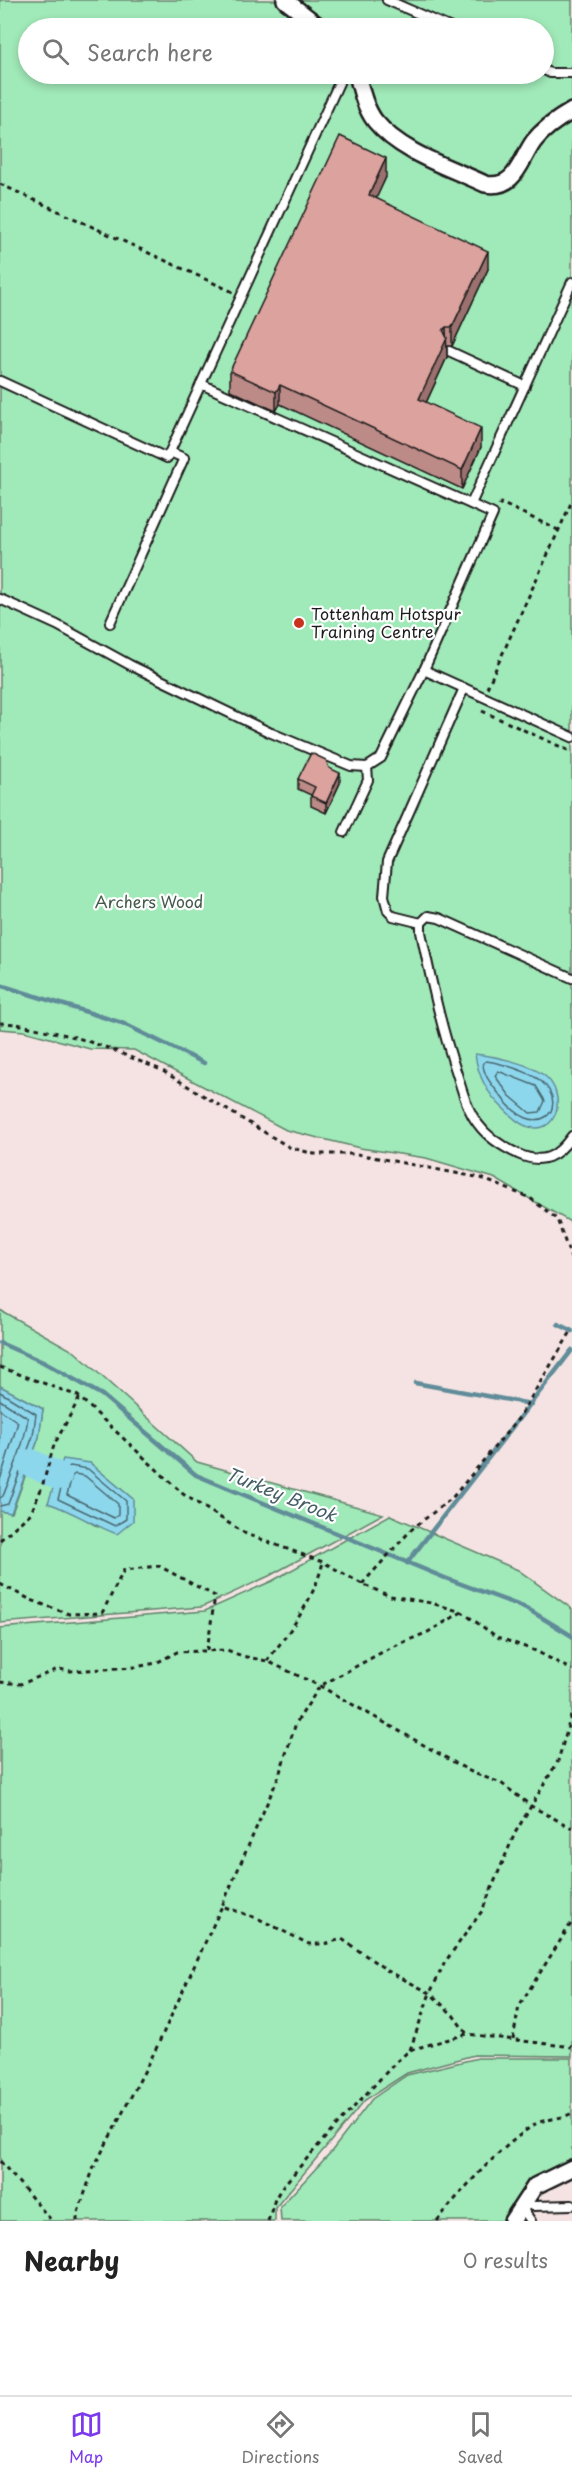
<!DOCTYPE html>
<html lang="en">
<head>
<meta charset="utf-8">
<style>
  body { margin:0; font-family:"Playpen Sans",sans-serif; background:#f6f6f6; color:#222 }
  .list { margin:0; padding:0; list-style:none }
  h2 { display:flex; justify-content:space-between; align-items:center; height:78px; margin:0; padding:0 24px; font-size:26px }
  h2 small { font-size:20px; font-weight:400; color:#767676 }
  .icon { flex:none; width:33px; height:33px; fill:none; stroke:currentColor; stroke-width:2; stroke-linecap:round; stroke-linejoin:round }
  .map { position:relative; flex:none; width:572px; height:2221px; overflow:hidden }
  .search { position:absolute; background:#fff; box-shadow:0 3px 9px #0003; left:18px; right:18px; top:18px; height:66px; display:flex; align-items:center; gap:15px; box-sizing:border-box; padding:0 21px; border-radius:33px; color:#767676; font-size:22px }
  .sheet { height:174px; background:#fff }
  nav { display:flex; justify-content:space-around; align-items:center; box-sizing:border-box; height:84px; border-top:2px solid #e0e0e0; background:#fff; font-size:16px; color:#767676 }
  nav a { display:grid; justify-items:center; gap:3px }
  nav .on { color:#7c3aed }
  .map>svg:first-child { display:block }
  .green { fill:#a0e9b8; stroke:#5e826a; stroke-width:1.5; fill-rule:evenodd }
  .water { fill:#8dd7ed; stroke:#608c99; stroke-width:1.5 }
  .lines { fill:none; stroke-linecap:round; stroke-linejoin:round }
  .shore { stroke:#496770; stroke-width:1.5 }
  .stream { stroke:#608c99; stroke-width:4.5 }
  .river { stroke:#8dd7ed; stroke-width:28 }
  .service-casing { stroke:#1c1c1c; stroke-width:12 }
  .minor-casing { stroke:#1c1c1c; stroke-width:20 }
  .path { stroke:#1c1c1c; stroke-width:3; stroke-dasharray:4.5 4.5; stroke-linecap:butt }
  .service { stroke:#fff; stroke-width:8 }
  .minor { stroke:#fff; stroke-width:15 }
  .wall { fill:#bd8b87; stroke:#1c1c1c; stroke-width:1.5 }
  .shaded-wall { fill:#9a716e; stroke:#1c1c1c; stroke-width:1.5 }
  .building { fill:#dca29d; stroke:#1c1c1c; stroke-width:1.5 }
  .poi-dot { fill:#c8321e; stroke:#fff; stroke-width:2 }
  .labels { text-anchor:middle; stroke-width:4.5; stroke-linejoin:round; paint-order:stroke }
  .poi-label { font-size:16px; fill:#1c1c1c; stroke:#fff; text-anchor:start }
  .park-label { font-size:16px; fill:#445a4b; stroke:#fff }
  .water-label { font-size:18px; font-style:italic; fill:#445d65; stroke:#fff }
</style>
</head>
<body>
<div class="map">
<svg width="572" height="2221" viewBox="0 0 572 2221">
  <rect width="100%" height="100%" fill="#f4e3e2"/>
  <filter id="ink" filterUnits="userSpaceOnUse"><feTurbulence type="fractalNoise" baseFrequency=".0167" numOctaves="2"/><feDisplacementMap in="SourceGraphic" scale="12" xChannelSelector="R" yChannelSelector="G"/><feConvolveMatrix kernelMatrix="1 2 1 2 8 2 1 2 1" color-interpolation-filters="sRGB"/></filter>
  <g filter="url(#ink)">
    <!-- green -->
    <g class="green">
      <path d="M0,0h572v1223l-78,-45 -68,-20 -66,-10 -74,-18 -152,-80 -44,-1 -66,-18 -24,-2zM28,28h516v46h-516z"/>
      <path d="M0,1310l75,42 122,110 186,52 -114,62 -67,31 -202,16v-112l12,2 27,-76 4,-28 -43,-23zM90,1463l43,36 -35,28 -26,-16 -24,-8z"/>
      <polygon points="390,1515 518,1570 572,1609 572,2056 474,2055 407,2073 365,2100 275,2208 275,2221 0,2221 0,1628 205,1611 272,1581"/>
      <polygon points="478,2058 572,2058 572,2162 530,2180 505,2221 281,2221 280,2207 331,2152 372,2099 407,2075"/>
    </g>
    <!-- water -->
    <g class="water">
      <path d="M475,1054c20,2 54,9 70,22 23,19 12,62 -19,50 -9,-3 -16,-11 -22,-17 -17,-15 -26,-33 -29,-55z"/>
      <polygon points="0,1386 43,1409 39,1437 11,1513 0,1511"/>
      <path d="M63,1459l27,4 43,36v22l-16,13c-24,-9 -45,-23 -69,-31z"/>
    </g>
    <g class="lines">
      <!-- shore -->
      <g class="shore">
        <path d="M486,1061c15,2 45,11 56,21 29,26 -6,63 -42,13 -8,-10 -17,-20 -17,-32z"/>
        <polygon points="498,1071 536,1086 545,1101 540,1112 530,1113 510,1096 495,1076"/>
        <polyline points="0,1392 36,1414 33,1436 8,1504 0,1506"/>
        <path d="M0,1400l28,18c-4,27 -15,53 -25,78l-3,2"/>
        <polyline points="0,1410 18,1422 0,1480"/>
        <polygon points="70,1466 88,1469 126,1501 126,1519 115,1526 58,1499 67,1468"/>
        <polygon points="75,1474 85,1476 118,1504 118,1515 114,1518 67,1495 72,1476"/>
      </g>
      <!-- stream -->
      <g class="stream">
        <polyline points="0,985 122,1023 204,1063"/>
        <polyline points="558,1324 572,1331"/>
        <polyline points="0,1343 43,1362 102,1395 196,1475 445,1578 526,1608 572,1636"/>
        <polyline points="415,1383 531,1404"/>
        <polyline points="407,1563 572,1350"/>
      </g>
      <!-- river -->
      <polyline class="river" points="31,1463 58,1476"/>
      <defs>
        <g id="service">
          <polyline points="387,0 451,28"/>
          <polyline points="544,70 550,73 572,73"/>
          <polyline points="449,351 525,386"/>
          <polyline points="0,381 167,458 343,74"/>
          <polyline points="471,504 572,282"/>
          <polyline points="0,599 57,625 130,665 269,732 351,766 367,767 381,758 424,670 493,514 201,384"/>
          <polyline points="110,623 184,458 170,452"/>
          <polyline points="424,670 572,737"/>
          <polyline points="344,832 368,780 367,767"/>
          <polyline points="421,923 393,916 388,911 384,896 387,862 464,688"/>
          <path d="M572,978l-133,-60 -11,-2 -7,7v9c10,48 20,95 36,142 5,16 10,36 21,50 10,14 25,23 40,30 25,11 39,3 54,-18"/>
          <polyline points="523,2202 533,2206 572,2205"/>
          <polyline points="521,2207 531,2221"/>
        </g>
        <g id="minor">
          <polyline points="285,0 321,28"/>
          <path d="M357,74c4,16 8,34 18,47 26,32 74,46 110,63 31,6 35,-24 49,-43 10,-13 24,-22 38,-30"/>
          <polyline points="512,2221 535,2186 572,2168"/>
        </g>
      </defs>
      <!-- service casing -->
      <use href="#service" class="service-casing"/>
      <!-- minor casing -->
      <use href="#minor" class="minor-casing"/>
      <!-- path -->
      <g class="path">
        <polyline points="0,184 233,292"/>
        <polyline points="499,506 501,503 558,530"/>
        <polyline points="487,688 572,501"/>
        <polyline points="482,711 572,752"/>
        <polyline points="0,1023 17,1024 75,1037 108,1048 161,1070 289,1147 314,1154 357,1154 481,1178 530,1198 557,1219 572,1261"/>
        <polyline points="0,1367 78,1396 183,1494 246,1534 323,1562 362,1584 390,1596 431,1603 462,1612 497,1637 536,1651 572,1670"/>
        <polyline points="0,1540 31,1513 42,1487 54,1445 80,1397"/>
        <polyline points="0,1584 31,1600 69,1614 102,1613 124,1570 159,1566 215,1596 207,1650"/>
        <polyline points="362,1584 412,1529 452,1498 518,1419 572,1330"/>
        <polyline points="462,1612 428,1632 388,1649 320,1686 296,1723 278,1778 222,1906 259,1919 309,1944 324,1944 342,1939 388,1971 430,1993 453,2015 467,2034"/>
        <path d="M267,1661c23,-30 47,-61 56,-99"/>
        <polyline points="0,1682 21,1684 58,1669 71,1671 136,1667 156,1663 177,1652 227,1650 242,1656 267,1661 320,1686 473,1773 501,1783 531,1806 572,1828"/>
        <polyline points="513,2039 519,2006 572,1922"/>
        <polyline points="410,2050 430,1993 445,1962 482,1911 515,1833 558,1761 572,1712"/>
        <polyline points="0,2161 52,2221"/>
        <polyline points="77,2221 77,2215 94,2167 155,2051 222,1906"/>
        <polyline points="268,2221 275,2199 282,2187 324,2139 396,2062 410,2050 467,2034 572,2047"/>
        <path d="M437,2221c27,-34 60,-70 95,-95 11,-8 28,-6 40,-13"/>
      </g>
      <!-- service -->
      <use href="#service" class="service"/>
      <!-- minor -->
      <use href="#minor" class="minor"/>
    </g>
    <!-- wall -->
    <g class="wall">
      <polygon points="386,177 376,198 488,269 452,346 447,346 447,357 426,403 481,447 462,489 280,404 276,411 230,390 230,371"/>
      <polygon points="329,768 340,783 326,813 311,806 311,795 298,789 298,779"/>
    </g>
    <!-- shaded-wall -->
    <g class="shaded-wall">
      <polygon points="386,158 386,177 369,214 369,195"/>
      <polygon points="488,251 488,269 452,346 452,327"/>
      <polygon points="446,327 447,357 419,418 419,399 443,330"/>
      <polygon points="280,385 280,404 276,411 276,392"/>
      <polygon points="481,428 481,447 462,489 462,470"/>
      <polygon points="340,773 340,783 326,813 326,803"/>
    </g>
    <!-- building -->
    <g class="building">
      <polygon points="340,136 386,158 369,195 488,251 452,327 446,327 443,330 447,338 419,399 481,428 462,470 280,385 276,392 230,371"/>
      <polygon points="311,753 326,760 329,768 340,773 326,803 311,796 315,787 298,779"/>
    </g>
  </g>
  <!-- markers -->
  <circle class="poi-dot" cx="299" cy="623" r="6"/>
  <g class="labels">
    <!-- poi labels -->
    <g class="poi-label">
      <text x="311" y="620">Tottenham Hotspur<tspan x="311" dy="18">Training Centre</tspan></text>
    </g>
    <!-- park labels -->
    <g class="park-label">
      <text x="149" y="908">Archers Wood</text>
    </g>
    <!-- water labels -->
    <g class="water-label">
      <text transform="translate(281 1495) rotate(22)" y="6">Turkey Brook</text>
    </g>
  </g>
</svg>
<div class="search"><svg class="icon" aria-label="search" viewBox="0 0 24 24"><circle cx="10" cy="10" r="6"/><path d="M15 15l6 6"/></svg>Search here</div>
</div>
<section class="sheet">
<h2>Nearby<small>0 results</small></h2>
<ul class="list">
</ul>
</section>
<nav>
<a class="on"><svg class="icon" aria-label="map" viewBox="0 0 24 24"><path d="M3 6l6-2 6 2 6-2v14l-6 2-6-2-6 2zM9 4v14M15 6v14"/></svg>Map</a>
<a><svg class="icon" aria-label="directions" viewBox="0 0 24 24"><path d="M12 3l9 9-9 9-9-9zM9 14v-3h6M13 9l2 2-2 2"/></svg>Directions</a>
<a><svg class="icon" aria-label="saved" viewBox="0 0 24 24"><path d="M7 4h10v16l-5-4-5 4z"/></svg>Saved</a>
</nav>
</body>
</html>
